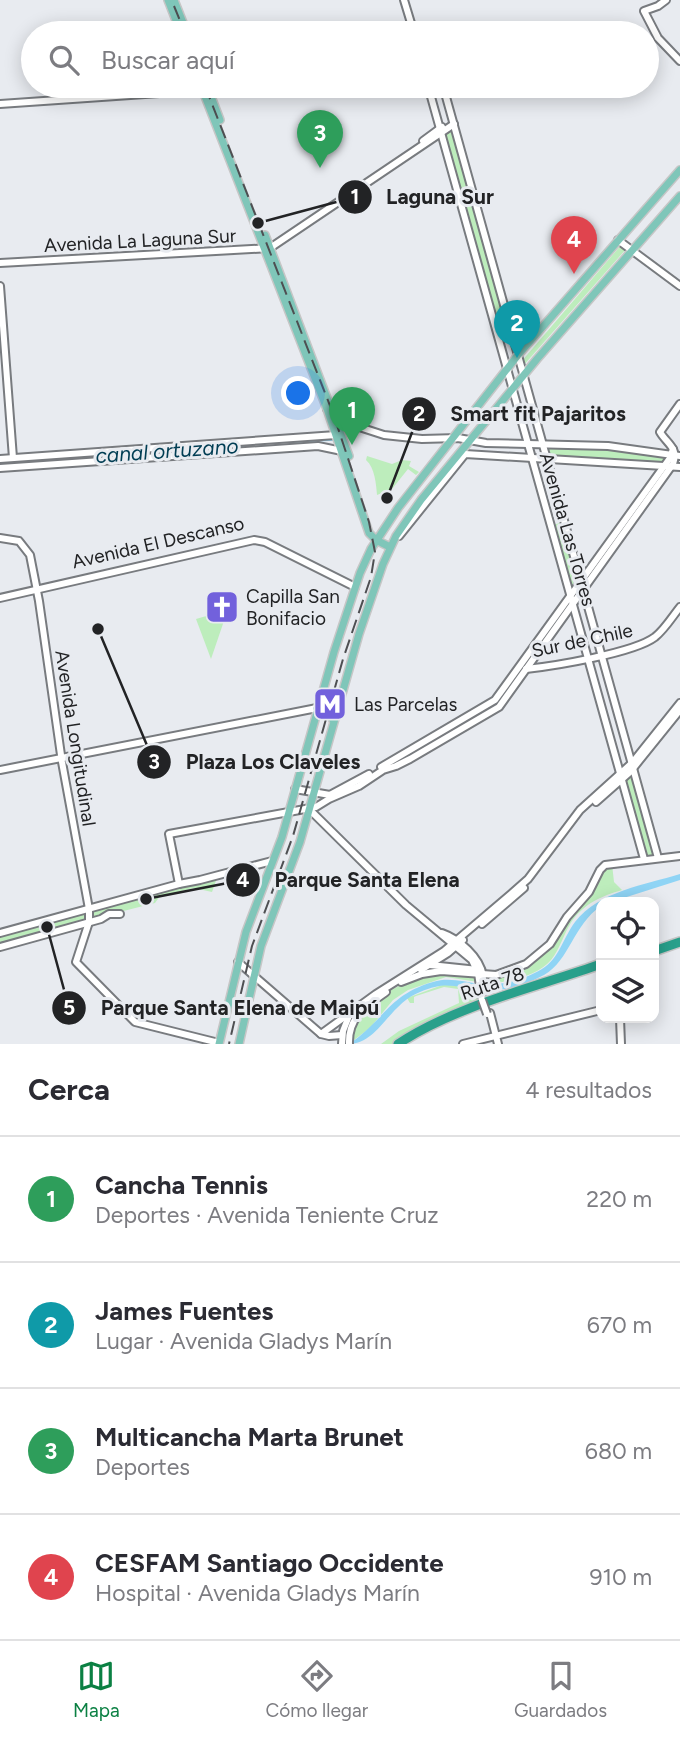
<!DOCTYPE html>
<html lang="es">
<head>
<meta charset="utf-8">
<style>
  body { margin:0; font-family:Figtree,sans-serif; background:#f7f7f7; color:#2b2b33 }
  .controls { position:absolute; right:21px; bottom:21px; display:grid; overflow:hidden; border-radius:14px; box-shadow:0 4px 18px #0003 }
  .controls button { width:63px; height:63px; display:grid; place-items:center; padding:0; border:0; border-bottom:2px solid #e1e1e2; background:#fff; color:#2b2b33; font:35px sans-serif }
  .you { position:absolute; left:299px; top:394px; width:24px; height:24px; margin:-18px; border:5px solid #fff; border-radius:50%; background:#1a73e8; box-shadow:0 0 0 10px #1a73e833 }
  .badge { display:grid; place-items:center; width:46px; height:46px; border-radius:50%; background:#0b8043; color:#fff; font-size:23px; font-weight:700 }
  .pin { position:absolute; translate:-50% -58px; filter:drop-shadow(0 2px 4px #0008) }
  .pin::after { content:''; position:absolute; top:37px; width:24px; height:21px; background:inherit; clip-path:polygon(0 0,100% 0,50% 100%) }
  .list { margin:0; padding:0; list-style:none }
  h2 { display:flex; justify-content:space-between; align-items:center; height:91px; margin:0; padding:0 28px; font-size:30px }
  h2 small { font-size:23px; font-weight:400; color:#7c7c81 }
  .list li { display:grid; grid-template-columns:46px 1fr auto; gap:21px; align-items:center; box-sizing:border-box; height:126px; padding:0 28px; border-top:2px solid #e1e1e2 }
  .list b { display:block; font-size:26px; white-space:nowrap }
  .list p { margin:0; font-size:23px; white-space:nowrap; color:#7c7c81 }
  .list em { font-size:23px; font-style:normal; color:#7c7c81 }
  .icon { flex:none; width:38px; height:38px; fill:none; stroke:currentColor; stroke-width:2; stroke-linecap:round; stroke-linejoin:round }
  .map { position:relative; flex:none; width:680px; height:1044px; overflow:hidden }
  .search { position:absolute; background:#fff; box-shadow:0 4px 18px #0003; left:21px; right:21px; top:21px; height:77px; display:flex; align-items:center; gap:18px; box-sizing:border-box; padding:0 24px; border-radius:38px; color:#7c7c81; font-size:26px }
  .sheet { height:595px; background:#fff }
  nav { display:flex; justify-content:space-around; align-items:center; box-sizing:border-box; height:98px; border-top:2px solid #e1e1e2; background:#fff; font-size:19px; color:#7c7c81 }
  nav a { display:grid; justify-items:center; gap:4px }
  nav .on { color:#0b8043 }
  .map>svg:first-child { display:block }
  .green { fill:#bdedbc }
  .water { fill:#8fd4f5 }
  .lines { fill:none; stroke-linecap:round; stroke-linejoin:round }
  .canal { stroke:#8fd4f5; stroke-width:3.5 }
  .secondary-casing { stroke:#787b7f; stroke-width:10 }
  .primary-casing { stroke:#c6c6c6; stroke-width:10 }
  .highway-casing { stroke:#c6c6c6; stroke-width:12 }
  .secondary { stroke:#fff; stroke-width:6 }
  .primary { stroke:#7fc6b9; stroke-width:7 }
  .highway { stroke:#29a08b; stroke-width:9 }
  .rail { stroke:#4e4f52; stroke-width:2; stroke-dasharray:14 7; stroke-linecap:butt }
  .secondary-bridge-casing { stroke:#787b7f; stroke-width:10; stroke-linecap:butt }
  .secondary-bridge { stroke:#fff; stroke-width:6 }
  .labels { text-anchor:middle; stroke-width:6; stroke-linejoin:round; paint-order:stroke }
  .street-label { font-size:19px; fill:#222325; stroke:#e8ebf0 }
  .poi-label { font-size:19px; fill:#222325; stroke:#e8ebf0; text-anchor:start }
  .water-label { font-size:21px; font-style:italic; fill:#003d53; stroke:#e8ebf0 }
  .leader { fill:none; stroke:#222325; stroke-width:2.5 }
  .callout-dot { fill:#222325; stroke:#e8ebf0; stroke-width:2.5 }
  .mark-label { font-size:21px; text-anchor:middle; font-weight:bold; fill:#fff }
  .callout-label { font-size:21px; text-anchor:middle; font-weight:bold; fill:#222325; stroke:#e8ebf0; stroke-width:6; stroke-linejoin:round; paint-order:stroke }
</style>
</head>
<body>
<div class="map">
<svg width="680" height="1044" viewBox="0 0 680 1044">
  <rect width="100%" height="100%" fill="#e8ebf0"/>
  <!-- green -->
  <g class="green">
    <polygon points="452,127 504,314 501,317 496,317 494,313 444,133"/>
    <polygon points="622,244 627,248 523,366 521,362"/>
    <polygon points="545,446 600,448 669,456 663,465 549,459"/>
    <path d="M367,456l25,8 10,-4 9,1 -2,5 10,6 -3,3 -8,-6 -16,20 -15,6c-1,-11 -2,-27 -11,-35z"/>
    <polygon points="563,522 580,581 572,592 553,525"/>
    <polygon points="220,612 226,615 211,659 196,619"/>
    <polygon points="631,772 656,856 646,857 624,779"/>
    <path d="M612,864l2,18 8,8c-20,6 -37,13 -50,31 -8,12 -12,28 -21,39 -13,16 -46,24 -66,23v-5l44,-13 17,-14 10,-11 13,-23 22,-25 14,-24z"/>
    <polygon points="217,878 212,892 194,888 160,896 155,903 92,919 91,911"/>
    <polygon points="84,913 85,921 0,945 0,935"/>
    <path d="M437,973l40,4 1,5 -32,-5 -38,13 -15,10 -23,28 -20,15c2,-7 2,-17 6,-22 17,-27 52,-41 81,-48z"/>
    <polygon points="445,984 477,990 480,1002 407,1034 393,1044 381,1044 399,1031 459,1003 458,989 444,987 416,996 414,997 414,1003 410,1003 407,998"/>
  </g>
  <!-- water -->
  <path class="water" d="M680,874v6l-69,22h-10v4c-28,19 -31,54 -57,69 -19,10 -41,17 -62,15 -27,-2 -34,-10 -62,2 -31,12 -42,52 -71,52 36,-24 39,-49 84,-62 16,-5 31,0 47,2 21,2 44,-4 62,-15 17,-10 21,-31 33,-47 24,-31 70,-37 105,-48z"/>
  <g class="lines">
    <!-- canal -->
    <g class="canal">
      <polyline points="291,441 334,439"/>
      <polyline points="0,463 245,445"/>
    </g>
    <defs>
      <g id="secondary">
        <polyline points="404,0 414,33"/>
        <polyline points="666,0 658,6 644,11 658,38 680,61"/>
        <polyline points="428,86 644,859"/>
        <polyline points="443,86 658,858"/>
        <polyline points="0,104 203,90 221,86"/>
        <polyline points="423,141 442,127"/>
        <polyline points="618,240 680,286"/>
        <polyline points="0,263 270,248 454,124"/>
        <polyline points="0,286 13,458"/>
        <polyline points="327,409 337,409 353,425 384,435 422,439 458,438 486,443 608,446 680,456"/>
        <polyline points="0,459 336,435"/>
        <polyline points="0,468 318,446 342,451"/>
        <polyline points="399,536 465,454 680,467"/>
        <polyline points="0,538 19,541 30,555 39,601 62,762 89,909 89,922 76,962 135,1022 219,1043"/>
        <polyline points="0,598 254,540 265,542 355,587"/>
        <path d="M526,669c28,-3 108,-16 129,-32 10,-8 17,-20 25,-30"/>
        <polyline points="381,767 495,700 670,458 673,449"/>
        <polyline points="0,770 317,708"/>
        <polyline points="295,789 330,795 369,774"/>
        <polyline points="596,802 630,772 680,710"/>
        <polyline points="309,809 406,905 472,960 478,973 482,1000"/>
        <path d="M179,884l-10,-50 147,-27 13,-8 30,-13 24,-16 13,-4 14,-7 89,-52 174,-243c6,-16 -6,-20 -13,-32l20,-28"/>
        <polyline points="482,924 524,888"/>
        <polyline points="0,933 179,884 200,880 272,861"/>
        <path d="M442,933c17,6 38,24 41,43"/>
        <polyline points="0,947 101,919 109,914 120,914"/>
        <polyline points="238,962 321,1034 329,1036 342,1035"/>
        <polyline points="430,965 478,970"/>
        <polyline points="421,970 448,953 463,940"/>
        <polyline points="401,982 422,974 441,971 496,975 526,964 550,944 567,917 589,892 600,870 605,865 680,856"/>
        <polyline points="490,1013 498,1044"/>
        <polyline points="620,1018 621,1044"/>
        <polyline points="321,1034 376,994 444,951 511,894 528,879 580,810 632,763 680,703"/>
        <polyline points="342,1044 343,1031 349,1016"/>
        <path d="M349,1044c-1,-27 17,-38 37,-52"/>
        <polyline points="463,1044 601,1010"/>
      </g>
      <g id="primary">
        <polyline points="168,0 181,33"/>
        <polyline points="174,0 187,33"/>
        <polyline points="201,86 327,409 369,533 376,540 390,547"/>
        <polyline points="207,86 220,120"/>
        <polyline points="265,235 349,456"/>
        <polyline points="317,708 329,711 333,720"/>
        <polyline points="219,1044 246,932 282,837 334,652 360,573 371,549 398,508 518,355 680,170"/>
        <polyline points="239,1044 261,946 300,842 359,634 383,564 396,536 421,500 537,359 680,196"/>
      </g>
      <g id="highway">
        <polyline points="654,951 680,942"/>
        <path d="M398,1044c57,-38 138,-57 203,-80"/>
      </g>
    </defs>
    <!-- secondary casing -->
    <use href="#secondary" class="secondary-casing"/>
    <!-- primary casing -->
    <use href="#primary" class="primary-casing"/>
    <!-- highway casing -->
    <use href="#highway" class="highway-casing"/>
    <!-- secondary -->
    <use href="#secondary" class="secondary"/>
    <!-- primary -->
    <use href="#primary" class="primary"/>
    <!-- highway -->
    <use href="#highway" class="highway"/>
    <!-- rail -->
    <g class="rail">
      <polyline points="174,6 185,33"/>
      <polyline points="205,86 334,416 369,522 375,552 371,577 343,659 293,836 252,946 229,1044"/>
    </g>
    <defs>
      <polyline id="secondary-bridge" points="482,1000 487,1014"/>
    </defs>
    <!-- secondary-bridge casing -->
    <use href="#secondary-bridge" class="secondary-bridge-casing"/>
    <!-- secondary-bridge -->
    <use href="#secondary-bridge" class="secondary-bridge"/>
  </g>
  <!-- icons -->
  <defs>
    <symbol id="church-square" viewBox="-11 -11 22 22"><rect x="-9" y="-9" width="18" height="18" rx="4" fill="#7261dc" stroke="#e8ebf0"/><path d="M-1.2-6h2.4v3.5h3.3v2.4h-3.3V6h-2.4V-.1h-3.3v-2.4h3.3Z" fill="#fff"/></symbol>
    <symbol id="metro-square" viewBox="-11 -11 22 22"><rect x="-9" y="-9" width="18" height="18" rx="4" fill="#7261dc" stroke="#e8ebf0"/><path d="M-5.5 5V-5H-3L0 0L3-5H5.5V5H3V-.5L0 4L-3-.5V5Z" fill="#fff"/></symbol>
  </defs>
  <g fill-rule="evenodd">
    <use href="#church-square" x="203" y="588" width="38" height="38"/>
    <use href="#metro-square" x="311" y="685" width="38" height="38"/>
  </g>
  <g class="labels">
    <!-- street labels -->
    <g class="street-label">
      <text transform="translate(140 240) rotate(-3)" y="7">Avenida La Laguna Sur</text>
      <text transform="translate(568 529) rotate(74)" y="7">Avenida Las Torres</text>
      <text transform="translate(158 542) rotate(-13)" y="7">Avenida El Descanso</text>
      <text transform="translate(582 640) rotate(-12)" y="7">Sur de Chile</text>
      <text transform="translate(76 738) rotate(81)" y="7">Avenida Longitudinal</text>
      <text transform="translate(492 983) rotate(-19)" y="7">Ruta 78</text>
    </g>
    <!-- poi labels -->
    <g class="poi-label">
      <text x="246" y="603">Capilla San<tspan x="246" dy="22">Bonifacio</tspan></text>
      <text x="354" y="711">Las Parcelas</text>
    </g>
    <!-- water labels -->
    <g class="water-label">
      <text transform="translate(167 451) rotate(-4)" y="7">canal ortuzano</text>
    </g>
  </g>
  <!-- callouts -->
  <path class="leader" d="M258 223L355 197M387 498L419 414M98 629L154 762M146 899L243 880M47 927L69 1008"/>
  <g class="callout-dot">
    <circle cx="258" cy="223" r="7"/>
    <circle cx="387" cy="498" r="7"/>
    <circle cx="98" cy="629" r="7"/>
    <circle cx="146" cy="899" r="7"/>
    <circle cx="47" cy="927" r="7"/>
    <circle cx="355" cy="197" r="18"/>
    <circle cx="419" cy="414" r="18"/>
    <circle cx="154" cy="762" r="18"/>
    <circle cx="243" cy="880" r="18"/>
    <circle cx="69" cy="1008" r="18"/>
  </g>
  <g class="mark-label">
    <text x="355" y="204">1</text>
    <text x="419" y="421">2</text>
    <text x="154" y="769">3</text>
    <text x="243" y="887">4</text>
    <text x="69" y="1015">5</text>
  </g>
  <g class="callout-label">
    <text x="440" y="204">Laguna Sur</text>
    <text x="538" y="421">Smart fit Pajaritos</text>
    <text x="273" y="769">Plaza Los Claveles</text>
    <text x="367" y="887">Parque Santa Elena</text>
    <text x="240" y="1015">Parque Santa Elena de Maipú</text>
  </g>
</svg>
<div class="controls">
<button><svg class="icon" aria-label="locate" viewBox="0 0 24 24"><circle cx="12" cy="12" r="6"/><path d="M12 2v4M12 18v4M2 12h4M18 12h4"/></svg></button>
<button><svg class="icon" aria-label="layers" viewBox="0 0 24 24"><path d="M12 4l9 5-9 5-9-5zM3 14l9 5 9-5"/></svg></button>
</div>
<div class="you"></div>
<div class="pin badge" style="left:352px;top:445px;background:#2e9e5b">1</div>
<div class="pin badge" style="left:517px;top:358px;background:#0f9aa8">2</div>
<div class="pin badge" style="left:320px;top:168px;background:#2e9e5b">3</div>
<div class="pin badge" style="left:574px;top:274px;background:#e0444e">4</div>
<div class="search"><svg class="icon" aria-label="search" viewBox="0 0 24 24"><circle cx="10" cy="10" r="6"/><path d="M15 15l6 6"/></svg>Buscar aquí</div>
</div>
<section class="sheet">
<h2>Cerca<small>4 resultados</small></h2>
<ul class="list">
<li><span class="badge" style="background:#2e9e5b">1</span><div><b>Cancha Tennis</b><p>Deportes · Avenida Teniente Cruz</p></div><em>220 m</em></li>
<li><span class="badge" style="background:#0f9aa8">2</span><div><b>James Fuentes</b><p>Lugar · Avenida Gladys Marín</p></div><em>670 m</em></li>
<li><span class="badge" style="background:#2e9e5b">3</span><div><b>Multicancha Marta Brunet</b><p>Deportes</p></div><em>680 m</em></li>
<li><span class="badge" style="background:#e0444e">4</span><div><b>CESFAM Santiago Occidente</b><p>Hospital · Avenida Gladys Marín</p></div><em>910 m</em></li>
</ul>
</section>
<nav>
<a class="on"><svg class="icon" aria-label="map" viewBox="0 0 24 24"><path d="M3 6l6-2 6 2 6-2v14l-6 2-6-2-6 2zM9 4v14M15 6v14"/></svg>Mapa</a>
<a><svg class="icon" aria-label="directions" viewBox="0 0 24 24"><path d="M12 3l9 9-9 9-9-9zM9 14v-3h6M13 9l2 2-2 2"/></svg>Cómo llegar</a>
<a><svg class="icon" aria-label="saved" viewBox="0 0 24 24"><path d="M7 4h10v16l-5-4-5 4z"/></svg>Guardados</a>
</nav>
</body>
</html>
